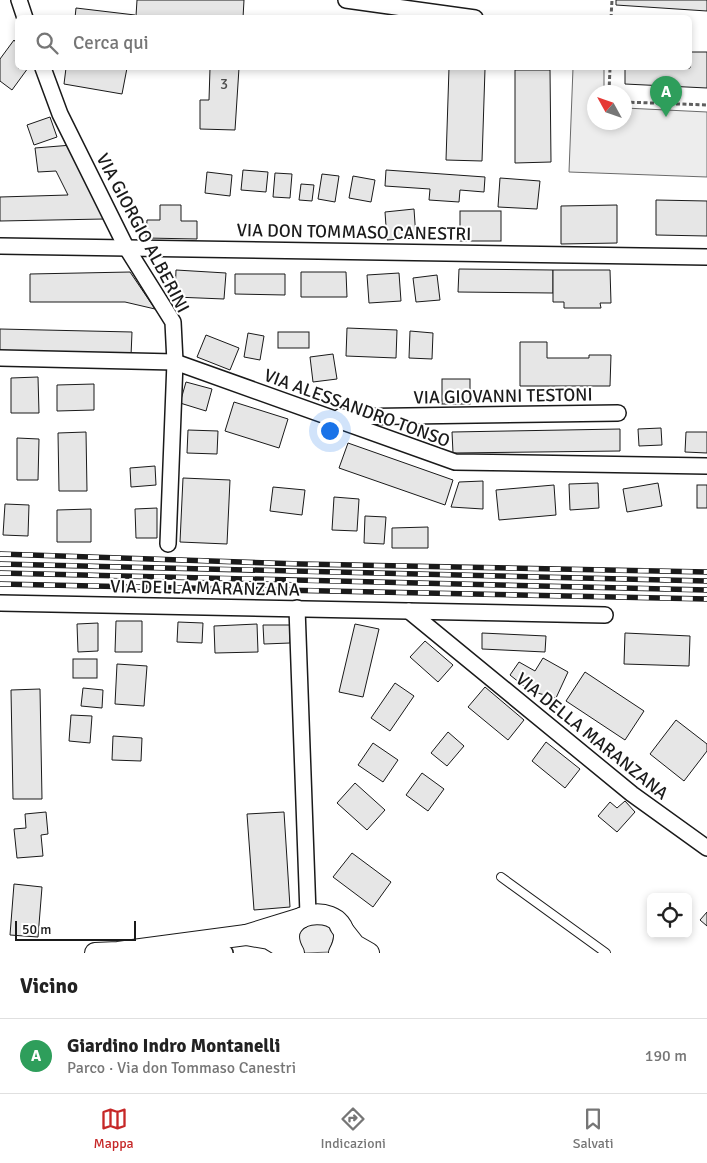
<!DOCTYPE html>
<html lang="it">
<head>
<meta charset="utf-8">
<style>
  body { margin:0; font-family:Signika,sans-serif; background:#f2f2f2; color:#222 }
  .controls { position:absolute; right:15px; bottom:15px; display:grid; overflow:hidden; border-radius:8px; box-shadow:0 2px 8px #0003 }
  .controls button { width:45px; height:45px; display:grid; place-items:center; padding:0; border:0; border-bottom:1px solid #e0e0e0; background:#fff; color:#222; font:25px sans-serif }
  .compass { position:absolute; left:587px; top:85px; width:45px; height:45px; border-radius:50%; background:#fff; box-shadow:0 2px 8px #0003; rotate:310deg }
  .scale { position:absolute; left:15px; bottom:12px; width:121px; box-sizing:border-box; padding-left:5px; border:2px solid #1a1a1a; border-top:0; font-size:14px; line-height:18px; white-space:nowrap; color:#1a1a1a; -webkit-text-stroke:4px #fff; paint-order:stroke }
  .you { position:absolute; left:329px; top:430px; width:18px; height:18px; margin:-12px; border:4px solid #fff; border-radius:50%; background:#1a73e8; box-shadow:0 0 0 8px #1a73e833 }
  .badge { display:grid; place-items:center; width:32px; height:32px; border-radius:50%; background:#c62828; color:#fff; font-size:16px; font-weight:700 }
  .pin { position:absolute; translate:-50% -41px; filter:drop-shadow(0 1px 2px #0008) }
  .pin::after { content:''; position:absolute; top:26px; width:18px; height:15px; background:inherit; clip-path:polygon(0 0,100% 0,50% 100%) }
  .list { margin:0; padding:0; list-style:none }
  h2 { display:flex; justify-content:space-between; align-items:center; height:65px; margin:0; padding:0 20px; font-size:21px }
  h2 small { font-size:16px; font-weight:400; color:#767676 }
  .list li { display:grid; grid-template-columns:32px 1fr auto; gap:15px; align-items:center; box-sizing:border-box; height:75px; padding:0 20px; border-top:1px solid #e0e0e0 }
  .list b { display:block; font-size:19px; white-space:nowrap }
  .list p { margin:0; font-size:16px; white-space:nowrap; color:#767676 }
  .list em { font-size:16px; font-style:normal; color:#767676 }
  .icon { flex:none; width:28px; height:28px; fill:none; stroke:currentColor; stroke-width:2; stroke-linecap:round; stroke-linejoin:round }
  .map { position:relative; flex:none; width:707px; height:953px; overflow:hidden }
  .search { position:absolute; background:#fff; box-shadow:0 2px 8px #0003; left:15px; right:15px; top:15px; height:55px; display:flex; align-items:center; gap:12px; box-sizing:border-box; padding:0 18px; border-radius:8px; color:#767676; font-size:19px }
  .sheet { height:140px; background:#fff }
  nav { display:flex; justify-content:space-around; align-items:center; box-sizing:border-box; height:70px; border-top:1px solid #e0e0e0; background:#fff; font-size:14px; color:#767676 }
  nav a { display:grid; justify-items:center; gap:2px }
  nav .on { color:#c62828 }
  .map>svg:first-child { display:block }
  .built { fill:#ededed; stroke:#6a6a6a }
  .building { fill:#e6e6e6; stroke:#1a1a1a }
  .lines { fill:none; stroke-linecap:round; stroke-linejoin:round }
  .lane-casing { stroke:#1a1a1a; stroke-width:10 }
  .street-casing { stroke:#1a1a1a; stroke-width:18 }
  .secondary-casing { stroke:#1a1a1a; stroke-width:22 }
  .path { stroke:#5f5f5f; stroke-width:3; stroke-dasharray:4 2.5; stroke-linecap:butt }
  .lane { stroke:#fff; stroke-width:8 }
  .street { stroke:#fff; stroke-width:15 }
  .secondary { stroke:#fff; stroke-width:20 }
  .rail-casing { stroke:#1a1a1a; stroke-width:5.5 }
  .rail { stroke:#fff; stroke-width:4; stroke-dasharray:11; stroke-linecap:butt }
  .labels { text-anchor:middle; stroke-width:4; stroke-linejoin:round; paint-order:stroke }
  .number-label { font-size:15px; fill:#4d4d4d }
  .street-label { font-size:18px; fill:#1a1a1a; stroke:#fff }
</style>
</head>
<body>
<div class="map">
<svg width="707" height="953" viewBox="0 0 707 953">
  <rect width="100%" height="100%" fill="#fff"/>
  <!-- built -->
  <g class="built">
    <polygon points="573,68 604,68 604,92 594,92 594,122 624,122 625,108 707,112 707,177 569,172"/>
    <polygon points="323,923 332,930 334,935 330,952 305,953 300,947 299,935 302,930 306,925"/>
  </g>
  <!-- building -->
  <g class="building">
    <polygon points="137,0 244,0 243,18 136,16"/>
    <polygon points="616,0 707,0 707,11 616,5"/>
    <polygon points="76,8 135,15 134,18 75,18"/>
    <polygon points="14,40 18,45 18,68 28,68 12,90 0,81 0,59"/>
    <polygon points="690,52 707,52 707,88 625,84 625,68 690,68"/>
    <polygon points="66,68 127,68 122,94 64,84"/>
    <polygon points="210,68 239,68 235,130 200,129 200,100 209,100"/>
    <polygon points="449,68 485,69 482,161 446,160"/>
    <polygon points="515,70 550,70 551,162 515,163"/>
    <polygon points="50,117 57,137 34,145 27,125"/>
    <polygon points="72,145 104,219 0,221 0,197 68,195 56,171 38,172 35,148"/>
    <polygon points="243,170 268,172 266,192 241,190"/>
    <polygon points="386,170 485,177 484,192 460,190 459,202 429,200 430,189 385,186"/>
    <polygon points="207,172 232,175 230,196 205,193"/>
    <polygon points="275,173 292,174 290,198 273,197"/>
    <polygon points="322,174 339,176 335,202 318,199"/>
    <polygon points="353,176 375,180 371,202 349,198"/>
    <polygon points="500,178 540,181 537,209 498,207"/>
    <polygon points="301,184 314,185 312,201 299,200"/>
    <polygon points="656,200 707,201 707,236 656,235"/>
    <polygon points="160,205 181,205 181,221 197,221 197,239 146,238 147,220 160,220"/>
    <polygon points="617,205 617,243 561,244 561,206"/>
    <polygon points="414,209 416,238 387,240 385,212"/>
    <rect x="460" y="211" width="41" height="30"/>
    <polygon points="459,269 553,270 553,293 458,292"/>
    <polygon points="176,270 226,273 224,299 175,297"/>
    <polygon points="553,270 610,270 611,303 600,303 601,308 564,308 564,302 553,302"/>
    <polygon points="130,272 155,309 125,302 30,302 30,274"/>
    <polygon points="301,272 346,272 347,297 301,297"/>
    <polygon points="399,273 401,301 369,303 367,275"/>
    <polygon points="235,274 285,274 285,295 235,294"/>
    <polygon points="437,275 440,300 416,302 413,278"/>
    <polygon points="347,328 397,330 396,358 346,356"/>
    <polygon points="0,329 132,332 131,356 0,353"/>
    <polygon points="410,331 433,333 432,359 409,358"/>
    <rect x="278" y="332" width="31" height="16"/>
    <polygon points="248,333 264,336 260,360 244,357"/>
    <polygon points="206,335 239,348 230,370 197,357"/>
    <polygon points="520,342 547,342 547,358 589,358 589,355 611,355 610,386 520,386"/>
    <polygon points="333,354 337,379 313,382 310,357"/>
    <polygon points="38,377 39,413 11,413 11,378"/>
    <rect x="442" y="379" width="28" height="25"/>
    <polygon points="186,382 212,389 206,411 180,403"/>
    <polygon points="94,384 94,410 57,411 57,385"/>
    <polygon points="234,402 288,419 279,448 225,431"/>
    <polygon points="661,428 662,445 639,446 638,429"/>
    <polygon points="620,429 620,451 453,453 452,432"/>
    <polygon points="188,430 218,431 217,454 187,453"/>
    <polygon points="86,432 87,491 59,491 58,433"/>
    <polygon points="686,432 707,432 707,453 685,452"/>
    <polygon points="17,438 39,439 38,480 17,480"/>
    <polygon points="348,443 453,480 445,505 339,468"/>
    <polygon points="155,466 156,485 131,487 130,468"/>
    <polygon points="183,478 230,480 227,544 180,542"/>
    <polygon points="483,481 483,509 451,507 459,482"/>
    <polygon points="598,483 599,508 570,510 569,484"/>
    <polygon points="658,483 662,506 627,512 623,489"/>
    <polygon points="554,485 556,515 499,520 496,490"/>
    <rect x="697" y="485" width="10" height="23"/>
    <polygon points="273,487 305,490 302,515 270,511"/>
    <polygon points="334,497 359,499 357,531 332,530"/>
    <polygon points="5,504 29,505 28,536 3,535"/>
    <polygon points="157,508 157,538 136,538 135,509"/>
    <polygon points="91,509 91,542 57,542 57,510"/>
    <polygon points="365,516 386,517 384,544 364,543"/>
    <polygon points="428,527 428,548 392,548 392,528"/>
    <polygon points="116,621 142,621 142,652 115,652"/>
    <polygon points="178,622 203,623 202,643 177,642"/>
    <polygon points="98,623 98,651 78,652 77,624"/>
    <polygon points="257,624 258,652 215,653 214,626"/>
    <polygon points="355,624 379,629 363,697 339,692"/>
    <polygon points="263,625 290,625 290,643 264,644"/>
    <polygon points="482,633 546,636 545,652 482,649"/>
    <polygon points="625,633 690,636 689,666 624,664"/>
    <polygon points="425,641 453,665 438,682 410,657"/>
    <polygon points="543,658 568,672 556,698 530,691 510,675 519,662 535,671"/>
    <rect x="73" y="659" width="24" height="19"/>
    <polygon points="117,664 147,666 144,706 115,704"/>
    <polygon points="585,672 644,711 625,740 566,701"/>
    <polygon points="395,683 414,696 390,731 371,718"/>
    <polygon points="485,687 524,720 508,740 468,707"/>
    <polygon points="83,688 103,690 102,708 81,706"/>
    <polygon points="40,689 42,799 13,799 11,690"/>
    <polygon points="71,715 92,716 90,743 69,741"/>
    <polygon points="676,720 707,744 707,751 684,781 650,754"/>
    <polygon points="448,732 464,746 447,766 431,753"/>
    <polygon points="113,736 142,738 141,761 112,760"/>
    <polygon points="546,742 580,769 565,788 532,761"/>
    <polygon points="373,743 398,760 383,782 358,765"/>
    <polygon points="422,773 444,789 428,811 406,795"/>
    <polygon points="355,783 385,810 367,830 337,803"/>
    <polygon points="625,801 635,812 617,832 598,816 610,802 617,808"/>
    <polygon points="46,812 48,834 41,835 43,856 17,858 14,829 26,828 25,814"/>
    <polygon points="284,812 290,907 254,910 247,814"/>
    <polygon points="352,853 391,882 373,907 333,877"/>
    <polygon points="14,884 42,887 38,937 10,935"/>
    <polygon points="707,912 707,926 700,920"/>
  </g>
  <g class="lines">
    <defs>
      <polyline id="lane" points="501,877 606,953"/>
      <g id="street">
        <polyline points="19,0 25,18"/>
        <polyline points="346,0 475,18"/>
        <polyline points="43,68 60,114 126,247 173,322 175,362 168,544"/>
        <polyline points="0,246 707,257"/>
        <polyline points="0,358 175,362 455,462 707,466"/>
        <polyline points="340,417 618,413"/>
        <polyline points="0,603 605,615"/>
        <polyline points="297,608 308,914"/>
        <polyline points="409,611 632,794 707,848"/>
        <polyline points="182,951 225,953"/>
      </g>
      <g id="secondary">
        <polyline points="340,926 355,945 369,953"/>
        <polyline points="95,953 118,952 246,935"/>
        <polyline points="292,953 269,939 246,935 301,918"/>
        <path d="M294,953c-28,-50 73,-53 45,0"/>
      </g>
    </defs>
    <!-- lane casing -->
    <use href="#lane" class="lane-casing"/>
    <!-- street casing -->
    <use href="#street" class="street-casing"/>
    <!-- secondary casing -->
    <use href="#secondary" class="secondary-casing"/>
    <!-- path -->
    <g class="path">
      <polyline points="611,18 612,0"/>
      <polyline points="609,92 610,68"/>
      <polyline points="624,102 707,105"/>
    </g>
    <!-- lane -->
    <use href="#lane" class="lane"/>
    <!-- street -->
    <use href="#street" class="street"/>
    <!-- secondary -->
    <use href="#secondary" class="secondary"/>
    <defs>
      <g id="rail">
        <polyline points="0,554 301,564 707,572"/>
        <polyline points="0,564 707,581"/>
        <polyline points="0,573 707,590"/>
        <polyline points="0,584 707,599"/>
      </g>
    </defs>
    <!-- rail casing -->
    <use href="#rail" class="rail-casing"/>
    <!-- rail -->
    <use href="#rail" class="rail"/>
  </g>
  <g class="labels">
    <!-- number labels -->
    <g class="number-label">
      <text x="224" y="89">3</text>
    </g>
    <!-- street labels -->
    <g class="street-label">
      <text transform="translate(354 232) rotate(1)" y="6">VIA DON TOMMASO CANESTRI</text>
      <text transform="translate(143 233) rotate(62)" y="6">VIA GIORGIO ALBERINI</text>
      <text transform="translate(503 396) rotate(-1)" y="6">VIA GIOVANNI TESTONI</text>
      <text transform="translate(357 408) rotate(20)" y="6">VIA ALESSANDRO TONSO</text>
      <text transform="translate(205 588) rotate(1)" y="6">VIA DELLA MARANZANA</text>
      <text transform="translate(592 736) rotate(39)" y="6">VIA DELLA MARANZANA</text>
    </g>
  </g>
</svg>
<div class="controls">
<button><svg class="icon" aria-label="locate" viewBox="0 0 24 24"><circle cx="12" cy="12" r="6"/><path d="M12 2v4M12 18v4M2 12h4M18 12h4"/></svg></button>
</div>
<svg class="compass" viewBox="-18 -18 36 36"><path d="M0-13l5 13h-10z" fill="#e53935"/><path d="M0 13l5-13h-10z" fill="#767676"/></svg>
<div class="scale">50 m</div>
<div class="you"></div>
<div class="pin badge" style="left:666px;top:117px;background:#2e9e5b">A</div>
<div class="search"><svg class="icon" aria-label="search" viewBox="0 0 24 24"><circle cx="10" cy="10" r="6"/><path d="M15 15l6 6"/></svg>Cerca qui</div>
</div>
<section class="sheet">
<h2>Vicino<small></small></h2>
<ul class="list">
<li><span class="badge" style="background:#2e9e5b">A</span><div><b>Giardino Indro Montanelli</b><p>Parco · Via don Tommaso Canestri</p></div><em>190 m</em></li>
</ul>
</section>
<nav>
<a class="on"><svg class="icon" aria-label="map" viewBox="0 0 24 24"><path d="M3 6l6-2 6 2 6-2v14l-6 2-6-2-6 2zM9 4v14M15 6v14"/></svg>Mappa</a>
<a><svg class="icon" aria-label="directions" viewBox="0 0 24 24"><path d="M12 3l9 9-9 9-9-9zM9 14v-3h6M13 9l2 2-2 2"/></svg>Indicazioni</a>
<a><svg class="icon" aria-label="saved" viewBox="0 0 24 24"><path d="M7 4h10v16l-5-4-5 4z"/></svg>Salvati</a>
</nav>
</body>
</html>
